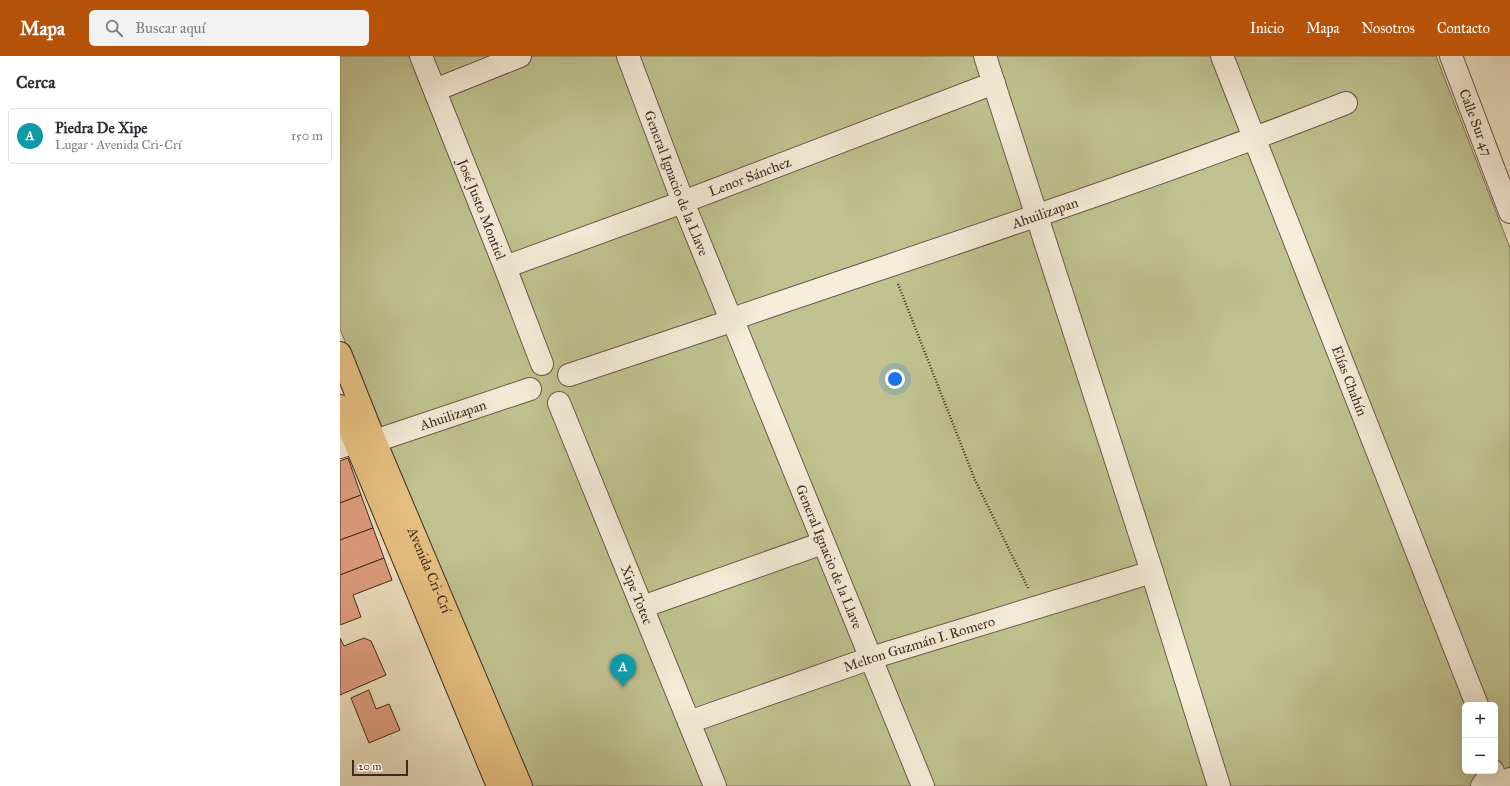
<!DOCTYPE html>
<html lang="es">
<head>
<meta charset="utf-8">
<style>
  body { margin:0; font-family:"IM FELL Great Primer",serif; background:#f2f2f3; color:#2b2b33 }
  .controls { position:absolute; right:12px; bottom:12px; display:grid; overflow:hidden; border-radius:6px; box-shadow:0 4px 16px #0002 }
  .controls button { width:36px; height:36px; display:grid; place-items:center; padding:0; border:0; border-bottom:1px solid #e1e1e2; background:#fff; color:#2b2b33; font:20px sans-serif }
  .scale { position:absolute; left:12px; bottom:10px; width:56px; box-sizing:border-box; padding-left:4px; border:2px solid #41291f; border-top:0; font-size:11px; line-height:14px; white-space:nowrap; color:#41291f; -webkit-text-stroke:3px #f6eeda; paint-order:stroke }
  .you { position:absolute; left:555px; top:323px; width:14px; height:14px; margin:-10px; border:3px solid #fff; border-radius:50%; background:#1a73e8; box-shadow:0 0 0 6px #1a73e833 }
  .badge { display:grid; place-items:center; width:26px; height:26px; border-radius:50%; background:#b45309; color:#fff; font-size:13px; font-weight:700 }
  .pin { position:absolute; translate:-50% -33px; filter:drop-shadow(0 1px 2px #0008) }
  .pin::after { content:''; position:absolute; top:21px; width:14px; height:12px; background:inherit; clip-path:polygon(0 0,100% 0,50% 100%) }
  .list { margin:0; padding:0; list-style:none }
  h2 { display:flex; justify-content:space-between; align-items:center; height:52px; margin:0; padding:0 16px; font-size:17px }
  h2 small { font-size:13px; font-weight:400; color:#7c7c81 }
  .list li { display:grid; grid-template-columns:26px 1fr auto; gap:12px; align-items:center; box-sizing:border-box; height:56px; margin:0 8px 8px; padding:0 8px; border:1px solid #e1e1e2; border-radius:6px }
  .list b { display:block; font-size:15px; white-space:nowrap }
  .list p { margin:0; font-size:13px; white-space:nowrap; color:#7c7c81 }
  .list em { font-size:13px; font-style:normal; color:#7c7c81 }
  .icon { flex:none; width:22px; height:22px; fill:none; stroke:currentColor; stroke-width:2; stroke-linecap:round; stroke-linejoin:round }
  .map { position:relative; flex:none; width:1170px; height:730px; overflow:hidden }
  header { display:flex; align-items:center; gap:24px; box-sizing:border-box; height:56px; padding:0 20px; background:#b45309; color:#fff }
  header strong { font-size:19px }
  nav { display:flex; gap:22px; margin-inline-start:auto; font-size:14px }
  .search { width:280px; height:36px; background:#f2f2f3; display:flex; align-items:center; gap:10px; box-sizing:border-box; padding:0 14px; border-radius:6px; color:#7c7c81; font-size:15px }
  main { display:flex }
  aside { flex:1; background:#fff }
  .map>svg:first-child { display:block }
  .green { fill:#c0c391; stroke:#807658; fill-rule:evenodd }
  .building { fill:#e2a082; stroke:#41291f }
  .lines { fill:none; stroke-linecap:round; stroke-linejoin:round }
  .minor-casing { stroke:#6d5849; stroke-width:24 }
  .major-casing { stroke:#41291f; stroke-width:24 }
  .path { stroke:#41291f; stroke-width:2.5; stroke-dasharray:1 2; stroke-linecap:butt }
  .minor { stroke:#f6eeda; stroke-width:22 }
  .major { stroke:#e8c283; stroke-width:22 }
  .labels { text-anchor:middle; stroke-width:3; stroke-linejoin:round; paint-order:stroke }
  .street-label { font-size:14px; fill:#41291f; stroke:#f6eeda }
</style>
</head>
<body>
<header>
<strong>Mapa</strong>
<div class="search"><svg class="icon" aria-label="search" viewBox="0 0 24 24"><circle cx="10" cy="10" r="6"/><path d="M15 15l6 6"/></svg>Buscar aquí</div>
<nav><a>Inicio</a><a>Mapa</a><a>Nosotros</a><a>Contacto</a></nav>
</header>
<main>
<aside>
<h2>Cerca<small></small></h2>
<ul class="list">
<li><span class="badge" style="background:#0f9aa8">A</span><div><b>Piedra De Xipe</b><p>Lugar · Avenida Cri-Crí</p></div><em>150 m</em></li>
</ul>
</aside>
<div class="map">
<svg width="1170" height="730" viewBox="0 0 1170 730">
  <rect width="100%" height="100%" fill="#f1e5c6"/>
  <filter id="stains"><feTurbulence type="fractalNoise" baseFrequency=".005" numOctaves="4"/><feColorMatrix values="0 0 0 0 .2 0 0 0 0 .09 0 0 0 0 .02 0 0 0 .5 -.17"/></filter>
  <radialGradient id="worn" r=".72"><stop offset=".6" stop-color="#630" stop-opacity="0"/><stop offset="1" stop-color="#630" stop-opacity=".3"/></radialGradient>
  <!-- green -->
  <path class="green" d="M0,0h1096l74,192v518l-19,20h-959l-153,-359 -39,-98zM1125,649h30v66h-30z"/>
  <!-- building -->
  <g class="building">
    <polygon points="8,402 21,439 0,447 0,405"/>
    <polygon points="21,439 33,472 0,484 0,447"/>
    <polygon points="33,472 44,502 0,519 0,484"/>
    <polygon points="44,502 52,524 13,539 21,561 0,569 0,519"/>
    <polygon points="0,582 4,590 24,582 31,585 46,619 0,639"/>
    <polygon points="29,634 36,653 49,648 60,674 29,687 11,642"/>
  </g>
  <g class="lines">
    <defs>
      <g id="minor">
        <path id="s1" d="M81,0l84,211 37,97"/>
        <path id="s2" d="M288,0l55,146 44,108"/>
        <polyline points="645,0 812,516 879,730"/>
        <path id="s3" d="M882,0l255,649"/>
        <path id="s4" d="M1111,0l59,156"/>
        <polyline points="95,34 180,0"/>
        <path id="s5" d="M165,211l178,-65 311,-119"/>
        <path id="s6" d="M401,260c202,-69 406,-135 605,-213"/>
        <path id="s7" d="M396,272l187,458"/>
        <polyline points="229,319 382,268"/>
        <path id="s8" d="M219,347l156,383"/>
        <path id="s9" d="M0,391l15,-5 20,-1 155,-52"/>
        <polyline points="302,551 483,487"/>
        <path id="s10" d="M349,666l182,-64 281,-86"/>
        <polyline points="1142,730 1153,715"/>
        <polyline points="1163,730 1170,723"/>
      </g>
      <g id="major">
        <path id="s11" d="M0,297l35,88 146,345"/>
        <polyline points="0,350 158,730"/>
      </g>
    </defs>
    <!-- minor casing -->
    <use href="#minor" class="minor-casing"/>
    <!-- major casing -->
    <use href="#major" class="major-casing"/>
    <!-- path -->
    <polyline class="path" points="558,228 635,424 688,532"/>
    <!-- minor -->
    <use href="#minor" class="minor"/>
    <!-- major -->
    <use href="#major" class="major"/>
  </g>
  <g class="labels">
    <!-- street labels -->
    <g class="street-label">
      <text dy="5" stroke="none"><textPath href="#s4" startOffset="71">Calle Sur 47</textPath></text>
      <text dy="5" stroke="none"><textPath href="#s5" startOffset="261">Lenor Sánchez</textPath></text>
      <text dy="5" stroke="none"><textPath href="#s2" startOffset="136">General Ignacio de la Llave</textPath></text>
      <text dy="5" stroke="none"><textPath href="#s1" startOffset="165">José Justo Montiel</textPath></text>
      <text dy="5" stroke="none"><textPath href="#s6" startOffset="321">Ahuilizapan</textPath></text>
      <text dy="5" stroke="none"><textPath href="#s3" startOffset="349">Elías Chahín</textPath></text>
      <text dy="5" stroke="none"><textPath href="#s9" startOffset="118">Ahuilizapan</textPath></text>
      <text dy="5" stroke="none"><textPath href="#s7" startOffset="247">General Ignacio de la Llave</textPath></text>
      <text dy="5" stroke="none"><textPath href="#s11" startOffset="235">Avenida Cri-Crí</textPath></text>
      <text dy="5" stroke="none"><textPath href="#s8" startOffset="207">Xipe Totec</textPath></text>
      <text dy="5" stroke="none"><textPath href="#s10" startOffset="243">Melton Guzmán I. Romero</textPath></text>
    </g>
  </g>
  <rect width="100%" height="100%" filter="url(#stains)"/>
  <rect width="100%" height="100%" fill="url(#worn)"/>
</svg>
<div class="controls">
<button>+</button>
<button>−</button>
</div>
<div class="scale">20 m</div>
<div class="you"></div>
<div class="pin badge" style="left:283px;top:631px;background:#0f9aa8">A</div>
</div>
</main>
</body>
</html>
